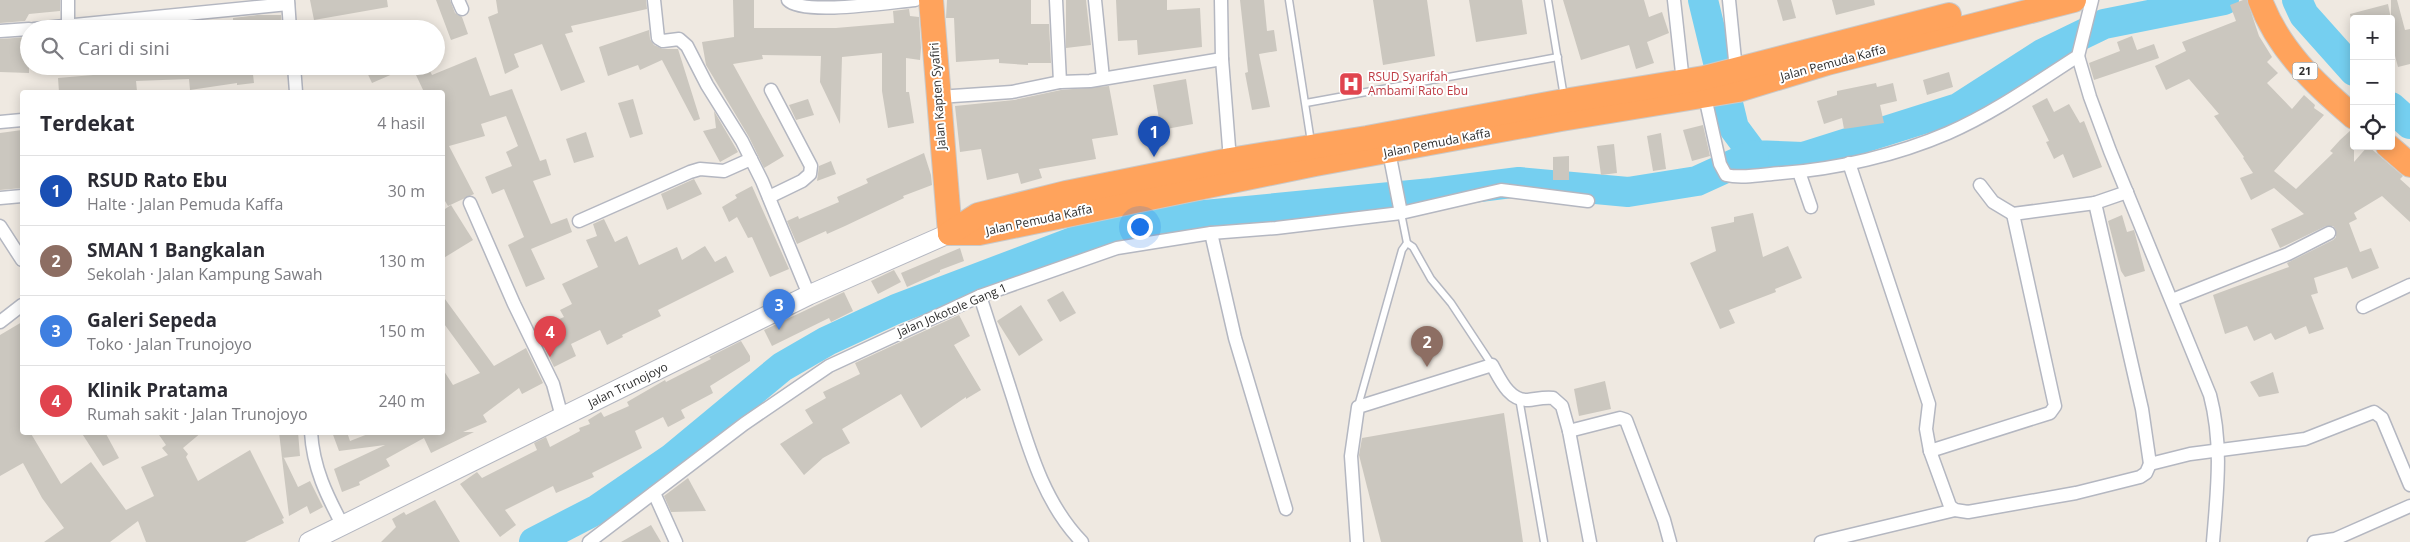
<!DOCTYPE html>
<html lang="id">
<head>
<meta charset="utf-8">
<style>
  body { margin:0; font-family:"Open Sans",sans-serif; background:#f2f2f3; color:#2b2b33 }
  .controls { position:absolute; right:15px; top:15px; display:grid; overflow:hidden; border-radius:5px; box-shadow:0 2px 12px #0003 }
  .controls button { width:45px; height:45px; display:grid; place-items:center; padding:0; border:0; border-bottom:1px solid #e1e1e2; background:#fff; color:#2b2b33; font:25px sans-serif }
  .you { position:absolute; left:1139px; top:226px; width:18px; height:18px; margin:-12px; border:4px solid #fff; border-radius:50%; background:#1a73e8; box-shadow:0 0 0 8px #1a73e833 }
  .badge { display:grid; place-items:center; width:32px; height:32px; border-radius:50%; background:#7c3aed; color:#fff; font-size:16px; font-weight:700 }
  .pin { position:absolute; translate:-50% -41px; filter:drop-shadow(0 1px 2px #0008) }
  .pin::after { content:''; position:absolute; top:26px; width:18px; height:15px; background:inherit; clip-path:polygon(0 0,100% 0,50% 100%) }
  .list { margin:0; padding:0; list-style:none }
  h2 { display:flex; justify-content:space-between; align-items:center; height:65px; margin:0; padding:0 20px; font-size:21px }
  h2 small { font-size:16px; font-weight:400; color:#7c7c81 }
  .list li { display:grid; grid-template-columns:32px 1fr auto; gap:15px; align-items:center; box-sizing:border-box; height:70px; padding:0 20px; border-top:1px solid #e1e1e2 }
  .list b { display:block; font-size:19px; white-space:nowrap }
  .list p { margin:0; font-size:16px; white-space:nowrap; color:#7c7c81 }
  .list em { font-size:16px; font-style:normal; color:#7c7c81 }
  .icon { flex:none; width:28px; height:28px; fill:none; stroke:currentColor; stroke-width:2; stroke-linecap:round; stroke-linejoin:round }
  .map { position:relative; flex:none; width:2410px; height:542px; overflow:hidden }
  .search { position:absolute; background:#fff; box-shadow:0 2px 12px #0003; left:20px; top:20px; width:425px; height:55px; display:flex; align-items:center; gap:12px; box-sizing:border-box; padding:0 18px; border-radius:28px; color:#7c7c81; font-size:19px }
  .panel { position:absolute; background:#fff; box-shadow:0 2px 12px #0003; left:20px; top:90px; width:425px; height:345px; border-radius:5px }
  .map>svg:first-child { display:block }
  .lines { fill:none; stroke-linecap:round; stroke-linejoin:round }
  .river { stroke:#75cff0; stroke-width:30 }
  .building { fill:#cbc7bf }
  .lane-casing { stroke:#b4b7c1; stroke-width:9 }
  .street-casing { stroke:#b4b7c1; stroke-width:15 }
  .secondary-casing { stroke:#b4b7c1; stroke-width:21 }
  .highway-casing { stroke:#c9c9c9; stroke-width:26 }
  .lane { stroke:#fff; stroke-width:6 }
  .street { stroke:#fff; stroke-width:12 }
  .secondary { stroke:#fff; stroke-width:19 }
  .highway { stroke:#ffa35c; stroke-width:24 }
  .labels { text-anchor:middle; stroke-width:4; stroke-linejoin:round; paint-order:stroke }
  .shield { fill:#fff; stroke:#6d6d6d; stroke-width:1 }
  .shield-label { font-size:11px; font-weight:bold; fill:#2e2e2e }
  .street-label { font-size:12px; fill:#2e2e2e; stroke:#fff }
  .health-label { font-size:12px; fill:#be3a42; stroke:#fff; text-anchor:start }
</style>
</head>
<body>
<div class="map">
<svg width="2410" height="542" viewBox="0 0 2410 542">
  <rect width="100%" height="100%" fill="#efe9e1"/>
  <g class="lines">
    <!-- river -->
    <g class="river">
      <polyline points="1703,0 1734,128 1754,155 1803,157 1958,108 2042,54 2104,24 2224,0"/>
      <polyline points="2297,0 2304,15 2354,71"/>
      <polyline points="2391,107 2410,124"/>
      <polyline points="534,542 598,509 671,459 782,367 827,341 896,309 1078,240 1194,216 1432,193 1519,182 1628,192 1697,181 1754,155"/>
    </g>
  </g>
  <!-- building -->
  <g class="building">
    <polygon points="0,0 60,0 60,11 29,14 25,21 0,23"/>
    <polygon points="310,0 387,0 388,7 314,20"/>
    <polygon points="436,0 450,0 455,13 462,17 468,34 451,40"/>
    <polygon points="496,0 646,0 647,9 571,26 573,32 565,34 585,82 561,91 542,44 514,54 519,67 505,74 488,17 498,13"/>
    <polygon points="733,0 754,0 754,28 836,28 894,23 893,11 909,9 910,16 919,17 921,48 920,60 906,58 906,92 909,92 914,123 888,128 882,91 882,53 842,57 840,124 820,82 821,56 762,55 763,59 733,64 784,156 764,168 749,137 706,65 702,42 734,37"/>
    <polygon points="947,0 1031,0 1031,24 1049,24 1051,63 1028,63 1028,65 999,63 999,59 956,62 954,18 946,18"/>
    <polygon points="1066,0 1086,0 1091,45 1066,48"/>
    <polygon points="1116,0 1167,0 1167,10 1200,8 1202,47 1138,55 1137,40 1118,41"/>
    <polygon points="1240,0 1264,0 1267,31 1274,30 1277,51 1259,54 1270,107 1252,110 1245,73 1248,72"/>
    <polygon points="1373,0 1427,0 1435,56 1383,65"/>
    <polygon points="1469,0 1522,0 1527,34 1476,42"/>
    <polygon points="1563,0 1644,0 1649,17 1662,12 1669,33 1647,42 1654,63 1636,69 1629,45 1581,60"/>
    <polygon points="1777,0 1791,0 1796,18 1783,21"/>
    <polygon points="1832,0 1874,0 1875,5 1836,15"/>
    <polygon points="2243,0 2247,0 2259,36 2272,57 2267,62 2278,73 2267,83 2292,109 2304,95 2315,105 2314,108 2324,115 2274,171 2296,189 2333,153 2330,151 2340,140 2351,130 2354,130 2354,162 2368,146 2403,176 2400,179 2410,188 2410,222 2382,196 2354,213 2357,219 2349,223 2360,252 2371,248 2379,268 2352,279 2347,267 2314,278 2318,293 2311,295 2324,329 2309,334 2306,326 2275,340 2271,333 2254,341 2247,326 2225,334 2213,295 2289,267 2287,263 2333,240 2336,237 2336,230 2333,226 2326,226 2280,248 2271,229 2304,214 2274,188 2251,200 2240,178 2253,173 2243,158 2244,157 2214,116 2219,114 2189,79 2166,90 2155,66 2186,51 2182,42 2236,21 2230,5"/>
    <polygon points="2391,0 2397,0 2405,30 2410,29 2410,64 2398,67 2391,41"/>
    <polygon points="2388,4 2391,19 2351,19 2350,14"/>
    <polygon points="257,15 281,15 282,29 233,29 233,18"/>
    <polygon points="649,30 650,39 654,45 663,49 678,49 700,119 694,121 662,60 640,70 638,65 608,76 599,47"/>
    <polygon points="2132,36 2137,50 2154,44 2159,58 2094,80 2089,63 2120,51 2117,42"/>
    <polygon points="29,37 29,73 0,72 0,39"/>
    <polygon points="476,57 490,96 512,89 540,161 546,159 551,175 533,181 551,224 567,218 572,232 531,249 545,279 526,287 508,245 524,237 504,189 492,194 485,177 512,166 506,152 518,146 506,116 481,124 485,136 449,146 474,194 448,206 442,196 442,92 424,92 416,75 430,71 432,75"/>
    <polygon points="112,66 252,66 254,83 237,85 237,83 190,90 189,79 136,81 137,91 59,92 58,78 93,75 92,70"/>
    <polygon points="364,66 411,66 372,83"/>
    <polygon points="1949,72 1953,87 1927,95 1923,80"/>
    <polygon points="1186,79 1193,124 1161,130 1153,85"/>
    <polygon points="1876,83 1877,87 1893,83 1897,101 1880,105 1884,123 1844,129 1842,118 1824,124 1817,101 1837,95 1837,91"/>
    <polygon points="1109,86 1118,135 1092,139 1096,159 1039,169 1042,178 1021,184 1018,173 987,180 981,149 960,152 955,106 1014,100 1061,90"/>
    <polygon points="2047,98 2054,112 2069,104 2080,123 2084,121 2102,167 2073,178 2063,154 2054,159 2046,142 2049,141 2032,106"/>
    <polygon points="633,99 643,134 630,138 618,103"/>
    <polygon points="808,99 814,115 796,120 789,105"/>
    <polygon points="714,111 738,152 720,162 703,131 716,128"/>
    <polygon points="1703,125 1710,156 1692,161 1683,130"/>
    <polygon points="22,130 22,188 0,190 0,133"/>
    <polygon points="586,132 594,157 574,163 566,139"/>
    <polygon points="1661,133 1666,169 1653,171 1647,136"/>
    <polygon points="1614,144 1617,173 1601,175 1597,146"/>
    <polygon points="924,153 931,175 932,185 903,196 904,198 845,226 827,234 826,231 797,244 787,221 798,216 799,219 839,202 837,197 868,183 866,179"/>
    <polygon points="1569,156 1569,180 1553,180 1553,157"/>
    <polygon points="831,161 836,174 817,181 819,166"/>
    <polygon points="694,179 702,194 667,210 661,194"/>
    <polygon points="752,186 789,269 770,277 752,237 748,238 737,217 729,222 722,207 737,198 735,195"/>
    <polygon points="451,205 473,240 442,259 442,211"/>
    <polygon points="1753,213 1763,257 1788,246 1802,278 1775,289 1776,292 1729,310 1735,323 1720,329 1690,263 1716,251 1711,227 1734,222 1734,217"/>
    <polygon points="2122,215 2127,232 2134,230 2145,271 2125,277 2121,271 2108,221"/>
    <polygon points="604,219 615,242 627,236 639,265 677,247 682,260 705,246 715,262 726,256 734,272 658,310 661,316 622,335 623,337 607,345 600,330 571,344 576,356 554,367 541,340 550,335 546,325 564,317 560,310 572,304 562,284 598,267 586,240 597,236 593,224"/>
    <polygon points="960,248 964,261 940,270 940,272 907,287 901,273"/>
    <polygon points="894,270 901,282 878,294 871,281"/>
    <polygon points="1063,291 1076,313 1060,322 1047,300"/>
    <polygon points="844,292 853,311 831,322 829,318 772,346 764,330"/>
    <polygon points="442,295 494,366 526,348 543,383 522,394 519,388 483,415 487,422 463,432 474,432 431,453 424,438 386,459 390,466 359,482 360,485 342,492 334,469 385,445 339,451 332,432 347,432 350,441 373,432 442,432 442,368 453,385 480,373 442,321"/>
    <polygon points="1021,305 1043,340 1019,356 997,321"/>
    <polygon points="959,315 970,336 954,345 981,390 966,399 966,397 921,428 901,394 842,429 850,443 823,458 804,475 780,444 813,423 805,410 826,398 823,392 860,374 855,363"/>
    <polygon points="22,322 22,432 30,432 61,484 91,462 126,510 154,496 141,467 168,455 162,448 166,445 157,432 202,432 183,448 188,454 186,457 198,481 250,450 284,518 282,519 284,523 245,542 146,542 138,521 110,542 44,542 64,528 42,498 23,463 0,476 0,335"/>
    <polygon points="741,341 750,356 750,361 710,386 713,393 681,410 685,418 668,427 663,417 635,431 642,448 592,473 594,477 556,493 553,486 505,510 516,525 500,537 460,484 477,472 482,478 537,450 534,443 546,437 550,447 580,431 579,428 590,424 588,420 601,412 604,417 629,406 627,402 665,380 666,382 711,359 709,357"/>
    <polygon points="2273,372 2279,393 2259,397 2250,382"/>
    <polygon points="1605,381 1611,409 1579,416 1574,389"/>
    <polygon points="1504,413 1523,542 1381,542 1359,455 1362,438"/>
    <polygon points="81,432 105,432 119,458 103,466"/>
    <polygon points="279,432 298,432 300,456 282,458"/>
    <polygon points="282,458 284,458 298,487 310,481 323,507 310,514 307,506 289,516"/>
    <polygon points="688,478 706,511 671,512 664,496"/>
    <polygon points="435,500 460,542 381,542 396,527 392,519 404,512 406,515"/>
    <polygon points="651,525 661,542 621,542"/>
  </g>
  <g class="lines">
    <defs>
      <g id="lane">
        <polyline points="1289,0 1311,142"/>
        <polyline points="1548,0 1564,97"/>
        <polyline points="1306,103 1558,57"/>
        <polyline points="1407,243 1413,247 1431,279 1451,303 1492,365"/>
        <polyline points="1519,398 1544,542"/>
        <polyline points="1358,406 1402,250 1407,243 1401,213"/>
      </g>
      <g id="street">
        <polyline points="68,0 68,26"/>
        <polyline points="288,0 290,29"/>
        <polyline points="458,0 462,9"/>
        <polyline points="654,0 658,38 663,41 679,39 687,46 707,85 742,141 762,181 809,295"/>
        <path d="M788,0c15,16 103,2 127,0"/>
        <polyline points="1056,0 1060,82"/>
        <polyline points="1095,0 1103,78"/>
        <polyline points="1221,0 1222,59 1230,160"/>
        <polyline points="1674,0 1683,82"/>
        <polyline points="1729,0 1736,70"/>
        <polyline points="34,29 288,4"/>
        <polyline points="0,31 29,29"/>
        <path d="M2078,56l12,41 20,54 100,244c13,49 7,97 3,147"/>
        <polyline points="294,66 296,92"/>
        <polyline points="938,97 1012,92 1060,82 1090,81 1222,59"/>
        <path d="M1705,97l15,67 6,11c17,4 39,-1 56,-2 55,-4 115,-18 166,-40 46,-20 88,-50 130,-77l14,-56"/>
        <polyline points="0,122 22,120"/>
        <polyline points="1389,152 1401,213"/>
        <polyline points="1849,163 1929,404 1926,429 1930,451 1950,506 1955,510 1968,512 2076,493 2140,477 2146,473 2150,464"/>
        <polyline points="1799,172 1811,207"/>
        <polyline points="1980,185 1993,202 2013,214 2095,203"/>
        <polyline points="2127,192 2095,203 2142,409 2150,464 2190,454 2305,439 2374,412 2382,418 2410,485"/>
        <polyline points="769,197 802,181 810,174 811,166 771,90"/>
        <polyline points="0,198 22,196"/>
        <polyline points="470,203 514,304 553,384 562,417"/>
        <polyline points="579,221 690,172 700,169 724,171 751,159"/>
        <polyline points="0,226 22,260"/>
        <polyline points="1211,233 1235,338 1286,509"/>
        <path d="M980,296c11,34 22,68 33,102 16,51 31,105 69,144"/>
        <polyline points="2172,300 2288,254 2329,233"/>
        <polyline points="2363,307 2410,285"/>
        <polyline points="0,322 22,305"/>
        <polyline points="1569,431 1620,418 1626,420 1664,520 1670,542"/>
        <path d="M311,432c2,36 16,64 32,94"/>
        <polyline points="1930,451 2050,413 2055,406 2013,214"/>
        <polyline points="654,493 676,542"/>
        <polyline points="589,542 744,424 829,366 980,296 1117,248 1211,233 1276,228 1401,213 1501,190 1588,201"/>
        <path d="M1357,542l-6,-86 7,-49 134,-42c8,14 17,36 36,35 9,-1 16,-3 25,-2l9,8 7,25 21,111"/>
        <polyline points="1821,542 1955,510"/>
        <polyline points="2314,542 2335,539 2410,506"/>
      </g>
      <polyline id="secondary" points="309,542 809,295 950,233"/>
      <g id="highway">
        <polyline points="931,0 950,233"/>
        <path d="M2260,0c18,49 55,84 94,117"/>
        <polyline points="2388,146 2410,165"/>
        <polyline points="950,233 979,233 1315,164 1561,119 1738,90 1827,63 2074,0"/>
        <polyline points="950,233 978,215 1066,193 1230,160 1367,138 1564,101 1704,78 1949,15"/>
      </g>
    </defs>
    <!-- lane casing -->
    <use href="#lane" class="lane-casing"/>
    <!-- street casing -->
    <use href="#street" class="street-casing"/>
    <!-- secondary casing -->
    <use href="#secondary" class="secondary-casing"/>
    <!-- highway casing -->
    <use href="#highway" class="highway-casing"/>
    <!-- lane -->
    <use href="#lane" class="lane"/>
    <!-- street -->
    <use href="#street" class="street"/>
    <!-- secondary -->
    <use href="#secondary" class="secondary"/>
    <!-- highway -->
    <use href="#highway" class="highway"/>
  </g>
  <!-- icons -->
  <defs>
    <symbol id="hospital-square" viewBox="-11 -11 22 22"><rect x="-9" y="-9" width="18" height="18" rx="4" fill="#e0444e" stroke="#fff"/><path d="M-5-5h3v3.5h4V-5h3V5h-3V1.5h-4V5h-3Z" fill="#fff"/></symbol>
  </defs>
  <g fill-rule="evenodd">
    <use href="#hospital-square" x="1337" y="70" width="28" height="28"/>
  </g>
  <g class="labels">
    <!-- shield labels -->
    <rect class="shield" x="2292.5" y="62.5" width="25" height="17" rx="4"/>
    <g class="shield-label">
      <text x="2305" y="75">21</text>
    </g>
    <!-- street labels -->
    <g class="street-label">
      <text transform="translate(1833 63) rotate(-15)" y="4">Jalan Pemuda Kaffa</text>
      <text transform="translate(938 96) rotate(-94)" y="4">Jalan Kapten Syafiri</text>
      <text transform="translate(1437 143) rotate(-11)" y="4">Jalan Pemuda Kaffa</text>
      <text transform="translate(1039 220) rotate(-12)" y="4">Jalan Pemuda Kaffa</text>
      <text transform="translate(952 310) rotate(-23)" y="4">Jalan Jokotole Gang 1</text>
      <text transform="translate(628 385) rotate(-26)" y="4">Jalan Trunojoyo</text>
    </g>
    <!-- health labels -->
    <g class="health-label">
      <text x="1368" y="81">RSUD Syarifah<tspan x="1368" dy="14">Ambami Rato Ebu</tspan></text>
    </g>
  </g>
</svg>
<div class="controls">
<button>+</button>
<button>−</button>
<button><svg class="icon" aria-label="locate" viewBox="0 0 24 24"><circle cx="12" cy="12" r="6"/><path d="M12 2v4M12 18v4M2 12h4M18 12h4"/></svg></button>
</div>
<div class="you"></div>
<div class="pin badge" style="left:1154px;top:157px;background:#1a4fb4">1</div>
<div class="pin badge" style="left:1427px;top:367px;background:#8d6e63">2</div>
<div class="pin badge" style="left:779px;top:330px;background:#3f7fe0">3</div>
<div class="pin badge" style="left:550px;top:357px;background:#e0444e">4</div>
<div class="search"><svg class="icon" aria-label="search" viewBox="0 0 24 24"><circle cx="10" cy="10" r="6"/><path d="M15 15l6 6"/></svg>Cari di sini</div>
<section class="panel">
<h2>Terdekat<small>4 hasil</small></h2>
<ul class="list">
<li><span class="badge" style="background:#1a4fb4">1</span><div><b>RSUD Rato Ebu</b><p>Halte · Jalan Pemuda Kaffa</p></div><em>30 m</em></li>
<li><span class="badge" style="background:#8d6e63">2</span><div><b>SMAN 1 Bangkalan</b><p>Sekolah · Jalan Kampung Sawah</p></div><em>130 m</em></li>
<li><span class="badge" style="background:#3f7fe0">3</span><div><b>Galeri Sepeda</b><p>Toko · Jalan Trunojoyo</p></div><em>150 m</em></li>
<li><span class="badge" style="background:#e0444e">4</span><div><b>Klinik Pratama</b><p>Rumah sakit · Jalan Trunojoyo</p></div><em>240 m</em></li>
</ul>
</section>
</div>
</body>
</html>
